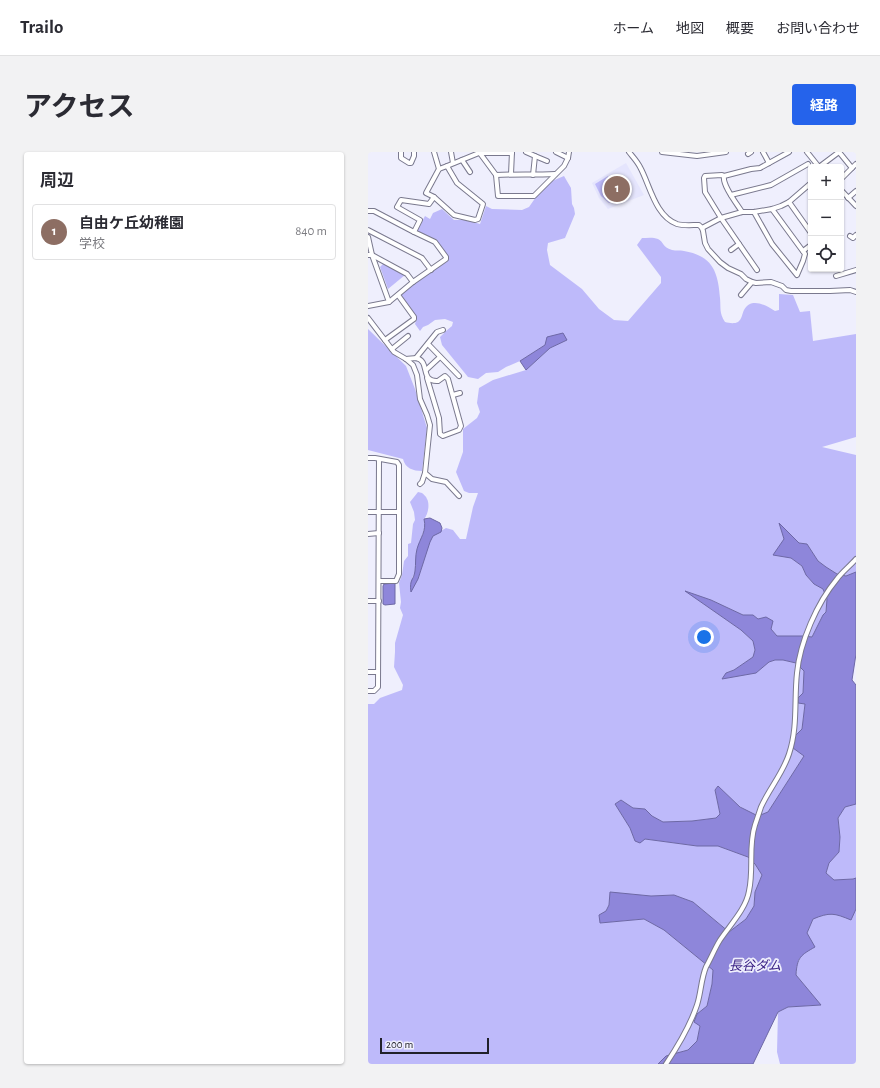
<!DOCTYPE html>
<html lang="ja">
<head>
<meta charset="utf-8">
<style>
  body { margin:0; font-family:"Alegreya Sans","Noto Sans JP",sans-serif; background:#f2f2f3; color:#2b2b33 }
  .controls { position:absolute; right:12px; top:12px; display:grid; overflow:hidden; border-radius:4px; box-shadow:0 1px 3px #0004 }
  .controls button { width:36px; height:36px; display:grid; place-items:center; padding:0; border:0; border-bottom:1px solid #e1e1e2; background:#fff; color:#2b2b33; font:20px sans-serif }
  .scale { position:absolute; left:12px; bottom:10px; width:109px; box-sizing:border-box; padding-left:4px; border:2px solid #212129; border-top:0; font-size:11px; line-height:14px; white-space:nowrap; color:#212129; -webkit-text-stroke:3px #efeffd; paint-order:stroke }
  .you { position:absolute; left:336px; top:485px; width:14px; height:14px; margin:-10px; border:3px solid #fff; border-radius:50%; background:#1a73e8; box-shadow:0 0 0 6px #1a73e833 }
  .badge { display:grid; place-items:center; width:26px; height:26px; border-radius:50%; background:#2563eb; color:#fff; font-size:13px; font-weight:700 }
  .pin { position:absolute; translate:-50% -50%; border:2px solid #fff; box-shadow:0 1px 4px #0006 }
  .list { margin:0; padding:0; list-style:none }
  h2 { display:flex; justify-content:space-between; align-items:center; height:52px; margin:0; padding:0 16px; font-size:17px }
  h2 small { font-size:13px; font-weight:400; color:#7c7c81 }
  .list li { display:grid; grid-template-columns:26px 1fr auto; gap:12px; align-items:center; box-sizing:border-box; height:56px; margin:0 8px 8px; padding:0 8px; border:1px solid #e1e1e2; border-radius:4px }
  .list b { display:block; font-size:15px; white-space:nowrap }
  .list p { margin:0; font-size:13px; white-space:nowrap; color:#7c7c81 }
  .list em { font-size:13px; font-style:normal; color:#7c7c81 }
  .icon { flex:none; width:22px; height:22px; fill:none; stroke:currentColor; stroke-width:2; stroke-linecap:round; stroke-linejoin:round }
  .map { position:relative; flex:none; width:488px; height:912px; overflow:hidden; border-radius:4px }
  header { display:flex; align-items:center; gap:24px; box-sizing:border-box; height:56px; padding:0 20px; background:#fff; border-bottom:1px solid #e1e1e2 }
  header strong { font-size:19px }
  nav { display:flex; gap:22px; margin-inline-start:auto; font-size:14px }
  .intro { display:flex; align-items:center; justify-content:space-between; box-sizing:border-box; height:96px; padding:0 24px }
  h1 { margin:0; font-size:28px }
  .button { padding:10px 18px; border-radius:4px; background:#2563eb; color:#fff; font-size:14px; font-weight:700 }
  main { display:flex; gap:24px; padding:0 24px }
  aside { flex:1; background:#fff; border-radius:4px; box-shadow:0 1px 3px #0004 }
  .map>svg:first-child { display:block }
  .built { fill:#e5e5fd }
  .green { fill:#bebafa }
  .water { fill:#8e86da; stroke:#6d68a5 }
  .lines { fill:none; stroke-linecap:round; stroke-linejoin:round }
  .minor-casing { stroke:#7a798e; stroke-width:6 }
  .minor { stroke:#fff; stroke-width:4 }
  .labels { text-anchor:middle; stroke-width:3.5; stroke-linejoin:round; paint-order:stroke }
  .water-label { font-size:13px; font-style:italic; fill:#3b2386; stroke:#efeffd }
</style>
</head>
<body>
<header>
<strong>Trailo</strong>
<nav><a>ホーム</a><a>地図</a><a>概要</a><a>お問い合わせ</a></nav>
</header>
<div class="intro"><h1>アクセス</h1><a class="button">経路</a></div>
<main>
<aside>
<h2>周辺<small></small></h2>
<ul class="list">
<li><span class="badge" style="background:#8d6e63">1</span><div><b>自由ケ丘幼稚園</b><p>学校</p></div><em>840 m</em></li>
</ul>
</aside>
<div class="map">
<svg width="488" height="912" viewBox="0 0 488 912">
  <rect width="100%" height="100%" fill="#efeffd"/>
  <!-- built -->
  <polygon class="built" points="258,11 276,43 240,57 231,46 224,31"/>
  <!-- green -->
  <g class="green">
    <path d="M196,24l7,12 1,16 2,4 1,6 -10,24 -17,5 -1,7 3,15 32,24 17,20 15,11 14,1 33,-38v-6l-24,-32 5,-7c5,0 11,-1 16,1 6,3 4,8 14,11 4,1 8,0 12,1 29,5 34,21 36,47 1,10 -1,15 5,24 4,1 9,2 13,0 4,-3 4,-8 6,-12 7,-13 22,-5 31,1l4,-1v-16l14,1 7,17 10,-1 3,30 43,-7v103l-34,10 34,8v117l-9,4 -10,-2 -11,-7 -8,-6 -11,-17 -8,-1 -19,-19 11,34 11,8 4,9 8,9 9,5 4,10 -1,13 -3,3 -11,22 -9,-1h-26l-6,-7 -18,-14h-10l-32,-15 -24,-8 54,38 12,11 2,9 -2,7 -19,13 -8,3h30l13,-11 6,-2h8l13,3 8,8 -1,22 2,11 -3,25 -7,7 9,20 -36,56 -11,5c-15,-7 -27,-19 -39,-31l-3,4 5,24 -3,4 -25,3 -29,1 -11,-6 -7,-7 -12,-1 -12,-8 -6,4 15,24 5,13 10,-2 52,7h21l30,11 7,7 7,11 -7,17 -1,14 -8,13 -17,13 -36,-30 -19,-7 -23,1 -41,-3 -1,12 -3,6 -7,4 1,8 44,-4 20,11 49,40 -1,14 -5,22 -10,8 3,12 -3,15 -9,9 -22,6 -8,8h-290v-360h6l6,-6 22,-8 1,-5 -9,-18 1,-15v-9l8,-28 -3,-7 1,-6 -2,-19 3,-8 2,-14 4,-5v-12l3,-1 2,-19 2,-4 -1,-8 -4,-10 8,-10 4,1c2,2 4,3 5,6 3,5 1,16 -3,20l1,7 -6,19 -2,3 -2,25 -3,5 6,1c4,-10 9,-35 14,-42 3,-4 10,-6 14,-9l7,2 7,9h6l7,-32 5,-14h-9l-5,-2 -8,-19 7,-20v-23l14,-11 3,-6 -3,-9 2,-15 14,-8 33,-10 24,-22 17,-8 -22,5 -25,16 -14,6 -8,5 -12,1 -8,6 -10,-2 -26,-32 -2,-8 6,-6 6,-5 1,-4 -8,-3 -10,1 -7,5 -5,2 -3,4 -5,-7 2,-6 -16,-23 17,-14 30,-20 -1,-4 -12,-17 -18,-9 8,-15 5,3 3,-6 9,-4 12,11h13l13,4 6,-18 6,3 30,1 7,-3 16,-23z"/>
    <polygon points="240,24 248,37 246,39 249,44 241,51 233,44 227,32"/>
    <polygon points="16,111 37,123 20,137 12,115"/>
    <path d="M0,177l38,37 9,23 12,39 -5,43c-9,0 -17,-3 -19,-12l-35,-9z"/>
    <polygon points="488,652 488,726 485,727 466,728 458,721 461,711 471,700 472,685 470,666 477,655"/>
    <path d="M488,757v155h-76l-3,-12 1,-40 10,-5 33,-2 -25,-30 1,-10 5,-11 5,-21 6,-14c17,-7 21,-6 38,0z"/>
  </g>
  <!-- water -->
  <g class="water">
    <polygon points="195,181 199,188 182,196 158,218 152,209 177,193 179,185"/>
    <path d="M62,366l10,5 2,5 -1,4 -8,4 -3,6 -12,37 -7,13c-2,-13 3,-12 4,-21 1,-7 0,-15 2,-22 3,-11 10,-18 7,-30z"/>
    <path d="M411,371l20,20 8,1 11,17 8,6 11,7 9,2 10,-4v82l-4,26 4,5v119l-11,3 -7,11 2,19 -1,15 -10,11 -3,10 8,7 19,-1 3,-1v31l-5,11c-17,-7 -21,-8 -38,-1l-6,14 8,14c-14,8 -18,10 -19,28l25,30 -33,2 -10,5 -25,52h-95l8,-8 22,-6 9,-9 3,-15 -6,-4 3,-8 10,-8 5,-22 1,-14 -49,-40 -20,-11 -44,4 -1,-8 7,-4 3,-6 1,-13 41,4 23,-1 19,7 36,30 17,-13 8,-13 1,-14 7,-17 -7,-11 -7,-7 -30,-11h-21l-52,-7 -5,4 -5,-2 -5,-13 -15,-24 6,-4 12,8 12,1 7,7 11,6 29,-1 24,-3 4,-4 -5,-24 3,-4 22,21 18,9 10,-4 36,-56 -11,-8 2,-12 7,-7 3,-25 -7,-1v-5l5,-5 1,-22 -8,-8 -13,-3h-8l-6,2 -13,11 -34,6 4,-6 8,-3 19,-13 2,-7 -2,-9 -12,-11 -56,-39 26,9 32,15h10l5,4 8,-2 7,4 -2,8 6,7h26l9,1 11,-22 3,-3 1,-13 -4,-10 -9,-5 -8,-9 -4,-9 -11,-8 -18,-3 11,-16z"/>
    <polygon points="27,431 27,452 17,453 15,452 15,434 16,432"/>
  </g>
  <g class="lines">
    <defs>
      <g id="minor">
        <polyline points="33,0 33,6 41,11 43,11 46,4 46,0"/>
        <polyline points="66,0 71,17"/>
        <polyline points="83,0 85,11"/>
        <polyline points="111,0 128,23 130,44 166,44 196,14 200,6 201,0"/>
        <polyline points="158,0 167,4 165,23"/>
        <polyline points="188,0 200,6"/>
        <path d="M261,0c4,5 8,9 11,15 10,18 15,49 37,57 6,2 15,1 22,1l3,3 1,3 2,12 3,6 12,13 8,6 13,6 5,5 6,3 4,1 15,-1 11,4 4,4 5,1h39l20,-1 6,2"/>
        <polyline points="294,0 329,4 358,0"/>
        <polyline points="395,0 401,11"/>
        <polyline points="439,0 451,15"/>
        <polyline points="471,0 484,16"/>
        <polyline points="380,2 383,0"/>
        <polyline points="167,4 179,9"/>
        <polyline points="94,8 102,20"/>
        <polygon points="79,14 89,31 115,52 110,67 107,68 86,63 66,45 58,41 71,17"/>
        <polyline points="79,14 111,1 144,1"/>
        <polyline points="451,15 471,0"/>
        <polyline points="143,22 144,0"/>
        <path d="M128,23c20,-1 39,0 59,-1"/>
        <polyline points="356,24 354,23 337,24 336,26 337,40 353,66 389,118"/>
        <polyline points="473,27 488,12"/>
        <polyline points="473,38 488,54"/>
        <polyline points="363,43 403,33 440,12"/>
        <polyline points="480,46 488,39"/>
        <polyline points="421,50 443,81"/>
        <polyline points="0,59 6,59 46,80"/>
        <path d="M374,60c-5,-8 -20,-27 -18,-36l27,-7 9,-1 29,-16"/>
        <polyline points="386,60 404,92 429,123 435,109 437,102 404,57"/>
        <polyline points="334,76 353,66 374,60 386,60 404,57 413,54 421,50 443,31"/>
        <polyline points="0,78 54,106 63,118"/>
        <polyline points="482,84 485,86 488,83"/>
        <polyline points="0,85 4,103 21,150"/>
        <polyline points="363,98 371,92"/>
        <polyline points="435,99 443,93"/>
        <polyline points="0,103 4,103 39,122 45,130"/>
        <polyline points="468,124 488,118"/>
        <polyline points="373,143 384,130"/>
        <polyline points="0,154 21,150 45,130 78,107 78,105 67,90 46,80 52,68 29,55 33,48 61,52 66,45"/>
        <polyline points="0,166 26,200 38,207 45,213 49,223 52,247 59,263 62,273 57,321 64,327 78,330 91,344"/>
        <polyline points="17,188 46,167 46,165 30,143"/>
        <polyline points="60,192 91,224"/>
        <polyline points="24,197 40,184"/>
        <polyline points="48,206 69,180 75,178"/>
        <path d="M38,207c3,0 7,-1 10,-1 15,3 3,24 22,23l7,-5 3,3 13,47 -2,4 -16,6 -3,-2 -1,-16 -12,-40"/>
        <polyline points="58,218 72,205"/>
        <polyline points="85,243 92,241"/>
        <polyline points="0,306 7,306 29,310 31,313 31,422 28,429 12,429"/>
        <polyline points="52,332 54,330 57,321"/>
        <polyline points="0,360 31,360"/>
        <polyline points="0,382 11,381"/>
        <polyline points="0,449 11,449"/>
        <polyline points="0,520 10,520"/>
        <polyline points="0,539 6,539 10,535 11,307"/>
        <path d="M298,912c12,-18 24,-38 31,-59 4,-12 4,-26 9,-38 5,-9 9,-19 14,-27 10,-15 26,-31 29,-49 5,-22 -1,-45 6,-66 2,-6 4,-12 6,-18 8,-18 22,-34 28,-53 9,-27 5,-54 8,-81 3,-31 20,-70 40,-94 5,-7 13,-13 19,-20"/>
      </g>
    </defs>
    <!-- minor casing -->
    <use href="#minor" class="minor-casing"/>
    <!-- minor -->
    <use href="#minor" class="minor"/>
  </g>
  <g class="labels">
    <!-- water labels -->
    <g class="water-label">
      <text x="387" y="818">長谷ダム</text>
    </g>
  </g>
</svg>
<div class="controls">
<button>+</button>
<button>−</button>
<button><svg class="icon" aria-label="locate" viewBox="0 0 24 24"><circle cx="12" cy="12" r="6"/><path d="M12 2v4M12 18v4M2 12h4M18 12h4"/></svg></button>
</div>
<div class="scale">200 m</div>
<div class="you"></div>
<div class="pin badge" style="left:249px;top:37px;background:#8d6e63">1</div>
</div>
</main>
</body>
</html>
